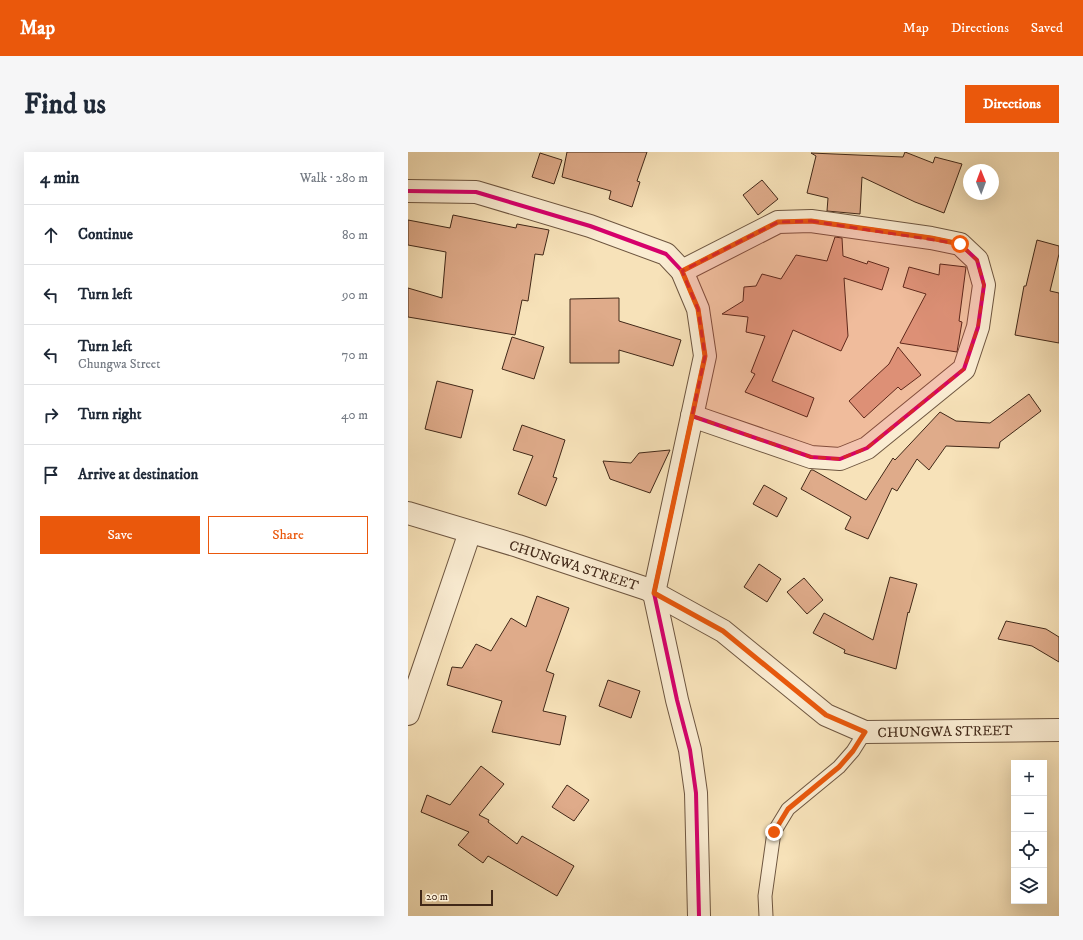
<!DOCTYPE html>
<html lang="en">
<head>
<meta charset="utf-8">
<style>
  body { margin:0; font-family:"IM FELL DW Pica",serif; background:#f6f6f7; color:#1f2937 }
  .controls { position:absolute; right:12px; bottom:12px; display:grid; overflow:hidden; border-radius:0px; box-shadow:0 4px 16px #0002 }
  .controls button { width:36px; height:36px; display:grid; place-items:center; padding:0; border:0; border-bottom:1px solid #e0e1e3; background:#fff; color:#1f2937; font:20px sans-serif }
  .compass { position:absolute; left:555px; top:12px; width:36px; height:36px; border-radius:50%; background:#fff; box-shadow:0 4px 16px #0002; rotate:359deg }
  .scale { position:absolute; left:12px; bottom:10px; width:73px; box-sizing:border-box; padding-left:4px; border:2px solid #412818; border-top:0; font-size:11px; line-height:14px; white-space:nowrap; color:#412818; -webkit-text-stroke:3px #faecd2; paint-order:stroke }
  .stop { position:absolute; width:12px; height:12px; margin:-9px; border:3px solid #ea580c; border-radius:50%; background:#fff }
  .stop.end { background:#ea580c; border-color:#fff; box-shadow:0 1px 4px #0008 }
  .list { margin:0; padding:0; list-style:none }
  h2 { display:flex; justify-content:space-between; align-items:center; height:52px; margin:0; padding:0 16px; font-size:17px }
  h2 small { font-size:13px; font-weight:400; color:#747a83 }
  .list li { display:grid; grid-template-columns:26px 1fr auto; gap:12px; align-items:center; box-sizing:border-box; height:60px; padding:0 16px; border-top:1px solid #e0e1e3 }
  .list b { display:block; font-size:15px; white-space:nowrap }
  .list p { margin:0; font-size:13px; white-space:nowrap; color:#747a83 }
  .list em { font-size:13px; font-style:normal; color:#747a83 }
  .actions { display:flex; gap:8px; padding:12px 16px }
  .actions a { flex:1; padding:9px 0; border:1px solid #ea580c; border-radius:0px; text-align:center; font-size:14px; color:#ea580c }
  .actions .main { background:#ea580c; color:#fff }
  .icon { flex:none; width:22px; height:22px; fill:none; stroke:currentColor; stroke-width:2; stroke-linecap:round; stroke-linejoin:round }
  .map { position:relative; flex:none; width:651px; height:764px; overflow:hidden; border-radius:0px }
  header { display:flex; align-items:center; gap:24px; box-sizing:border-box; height:56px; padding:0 20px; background:#ea580c; color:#fff }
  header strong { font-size:19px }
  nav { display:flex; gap:22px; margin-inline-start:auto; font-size:14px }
  .intro { display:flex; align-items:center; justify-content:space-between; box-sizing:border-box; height:96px; padding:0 24px }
  h1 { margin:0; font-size:28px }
  .button { padding:10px 18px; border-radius:0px; background:#ea580c; color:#fff; font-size:14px; font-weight:700 }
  main { display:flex; gap:24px; padding:0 24px }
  aside { flex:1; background:#fff; border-radius:0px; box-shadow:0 4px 16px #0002 }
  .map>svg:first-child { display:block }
  .building { fill:#dfab8a; stroke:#412818 }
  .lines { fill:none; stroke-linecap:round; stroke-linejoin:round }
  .service-casing { stroke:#6e5640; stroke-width:15 }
  .minor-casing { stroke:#6e5640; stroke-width:24 }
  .tertiary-casing { stroke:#6e5640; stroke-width:24 }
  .service { stroke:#faecd2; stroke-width:13 }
  .minor { stroke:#faecd2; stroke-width:22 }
  .tertiary { stroke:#faecd2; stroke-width:22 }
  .cycleway-casing { stroke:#faecd2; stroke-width:6 }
  .cycleway { stroke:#d6006c; stroke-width:4 }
  .route { stroke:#ea580c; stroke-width:5 }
  .marked { fill:#d62828; fill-opacity:0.2; stroke:#d62828; stroke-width:3; stroke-dasharray:8 5; stroke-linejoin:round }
  .labels { text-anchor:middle; stroke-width:4; stroke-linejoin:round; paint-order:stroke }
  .street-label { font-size:14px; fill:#412818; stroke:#faecd2 }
</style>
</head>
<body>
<header>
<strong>Map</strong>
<nav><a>Map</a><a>Directions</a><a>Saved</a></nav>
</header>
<div class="intro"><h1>Find us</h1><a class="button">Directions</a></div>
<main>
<aside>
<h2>4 min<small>Walk · 280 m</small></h2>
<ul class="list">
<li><svg class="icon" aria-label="ahead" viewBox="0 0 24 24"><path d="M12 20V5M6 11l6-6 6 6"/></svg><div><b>Continue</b></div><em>80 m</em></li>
<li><svg class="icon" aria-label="left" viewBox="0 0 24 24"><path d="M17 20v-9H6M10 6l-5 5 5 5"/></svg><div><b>Turn left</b></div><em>90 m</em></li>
<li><svg class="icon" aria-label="left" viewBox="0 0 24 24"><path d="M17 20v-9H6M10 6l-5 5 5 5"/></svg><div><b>Turn left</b><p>Chungwa Street</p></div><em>70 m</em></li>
<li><svg class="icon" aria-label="right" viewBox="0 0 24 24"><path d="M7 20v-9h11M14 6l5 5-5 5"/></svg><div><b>Turn right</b></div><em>40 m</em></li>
<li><svg class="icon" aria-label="arrive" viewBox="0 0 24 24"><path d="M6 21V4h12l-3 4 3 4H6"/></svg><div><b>Arrive at destination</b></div></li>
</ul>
<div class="actions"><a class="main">Save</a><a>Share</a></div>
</aside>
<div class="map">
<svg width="651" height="764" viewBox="0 0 651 764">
  <rect width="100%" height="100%" fill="#f7e2b9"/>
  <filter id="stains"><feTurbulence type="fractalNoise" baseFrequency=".005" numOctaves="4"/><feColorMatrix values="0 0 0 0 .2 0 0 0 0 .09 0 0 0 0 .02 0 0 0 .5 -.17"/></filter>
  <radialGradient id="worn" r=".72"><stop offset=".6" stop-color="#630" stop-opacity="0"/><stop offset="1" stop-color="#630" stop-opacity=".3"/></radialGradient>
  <!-- building -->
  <g class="building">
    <polygon points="159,0 239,0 229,29 232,30 224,55 201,47 203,39 154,25"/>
    <polygon points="497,0 525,11 527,5 554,12 536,61 507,50 454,25 452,62 419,59 420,46 399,41 408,4 403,1 495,5"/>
    <polygon points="132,1 154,8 146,32 124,25"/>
    <polygon points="354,28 370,47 350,63 335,43"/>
    <polygon points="45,63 108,76 109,72 141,78 135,103 127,102 120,149 114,148 107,183 0,165 0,136 34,146 38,100 0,93 0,68 42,76"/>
    <polygon points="427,85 434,86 435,104 459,112 460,109 481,116 474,138 436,126 440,184 433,199 385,178 364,229 406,246 399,265 337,240 347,222 343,220 357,184 338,180 340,165 314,162 335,149 336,135 348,134 354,122 373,127 388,103 419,109"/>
    <polygon points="629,88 651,94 651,102 642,139 651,141 651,191 607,183 616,134 618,134"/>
    <polygon points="532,112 558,115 551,169 554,170 549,200 492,191 518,142 495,135 501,115 531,123"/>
    <polygon points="211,146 211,169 273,188 265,214 211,198 211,211 162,211 162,147"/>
    <polygon points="104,185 136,195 126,227 94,217"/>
    <polygon points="490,195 513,223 493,238 490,235 456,266 441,249 481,212"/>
    <polygon points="29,229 65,238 53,286 17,277"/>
    <polygon points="621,242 633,259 592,290 591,296 538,294 521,318 509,307 489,339 484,336 460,387 437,377 443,365 393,337 403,318 405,318 458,348 485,306 487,308 532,260 548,269 582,271"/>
    <polygon points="114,273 157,288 145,325 149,326 138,354 110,342 125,304 105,298"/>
    <polygon points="262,298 242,341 202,327 195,309 223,311 231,301"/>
    <polygon points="356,333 379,346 369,365 345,352"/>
    <polygon points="351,412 373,427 359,450 336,435"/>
    <polygon points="482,425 509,432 501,461 500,460 488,517 436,501 437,498 405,481 416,461 465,488"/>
    <polygon points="396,426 415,448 399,462 379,440"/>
    <polygon points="129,444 161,456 138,519 146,522 135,559 158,564 152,593 84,580 94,549 39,533 44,515 54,516 68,492 83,499 103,466 118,475"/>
    <polygon points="598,469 638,477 651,485 651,510 624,494 590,487"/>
    <polygon points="200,528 232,539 223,566 191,554"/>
    <polygon points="73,614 96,632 71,663 81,668 80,670 109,692 114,684 166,714 149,744 80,704 75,711 50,693 61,680 13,660 19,643 42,653"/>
    <polygon points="159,633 181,648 166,669 144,655"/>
  </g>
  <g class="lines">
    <defs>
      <polyline id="service" points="358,764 357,744 366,680 380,657 431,615 445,599 457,580"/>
      <g id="minor">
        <polyline points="0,39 68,40 182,74 258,102 274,119 290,157 297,204 246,441 269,548 282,598 288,641 291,764"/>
        <polyline points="274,119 370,70 403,69 523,86 552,92 569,108 576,133 570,175 556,217 459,296 432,307 403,305 284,264"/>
        <polyline points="0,562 62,380"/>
      </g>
      <polyline id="tertiary" points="0,361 110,394 239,437 315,479 418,563 457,580 651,578"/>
    </defs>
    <!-- service casing -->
    <use href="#service" class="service-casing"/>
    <!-- minor casing -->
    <use href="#minor" class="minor-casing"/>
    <!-- tertiary casing -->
    <use href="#tertiary" class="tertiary-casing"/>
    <!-- service -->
    <use href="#service" class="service"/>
    <!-- minor -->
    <use href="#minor" class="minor"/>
    <!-- tertiary -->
    <use href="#tertiary" class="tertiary"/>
    <defs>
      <g id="cycleway">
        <polyline points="0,39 68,40 182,74 258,102 274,119 290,157 297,204 246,441 269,548 282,598 288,641 291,764"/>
        <polyline points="274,119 370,70 403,69 523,86 552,92 569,108 576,133 570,175 556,217 459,296 432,307 403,305 284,264"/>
      </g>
    </defs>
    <!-- cycleway casing -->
    <use href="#cycleway" class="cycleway-casing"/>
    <!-- cycleway -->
    <use href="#cycleway" class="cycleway"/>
  </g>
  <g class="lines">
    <!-- route -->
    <polyline class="route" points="366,680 380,657 431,615 445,599 457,580 418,563 315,479 246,441 297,204 290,157 274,119 370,70 403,69 523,86 552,92"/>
  </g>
  <!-- marked area -->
  <path class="marked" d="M403,69l149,23 17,16 7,25 -6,42 -14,42 -97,79 -27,11 -29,-2 -119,-41 13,-60 -7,-47 -16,-38 96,-49z"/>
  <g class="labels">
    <!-- street labels -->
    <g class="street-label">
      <text transform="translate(166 413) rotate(18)" y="5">CHUNGWA STREET</text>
      <text transform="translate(537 579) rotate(-1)" y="5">CHUNGWA STREET</text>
    </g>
  </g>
  <rect width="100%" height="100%" filter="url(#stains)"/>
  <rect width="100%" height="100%" fill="url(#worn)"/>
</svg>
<div class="controls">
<button>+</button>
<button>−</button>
<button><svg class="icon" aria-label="locate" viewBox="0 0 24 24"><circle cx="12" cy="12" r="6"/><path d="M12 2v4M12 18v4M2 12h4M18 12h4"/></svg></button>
<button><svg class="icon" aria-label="layers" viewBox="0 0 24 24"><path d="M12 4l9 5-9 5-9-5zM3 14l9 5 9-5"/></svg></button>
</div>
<svg class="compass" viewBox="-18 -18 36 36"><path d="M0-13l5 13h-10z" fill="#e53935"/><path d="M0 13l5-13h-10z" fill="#747a83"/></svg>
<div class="scale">20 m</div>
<div class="stop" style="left:552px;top:92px"></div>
<div class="stop end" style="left:366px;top:680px"></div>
</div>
</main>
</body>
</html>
